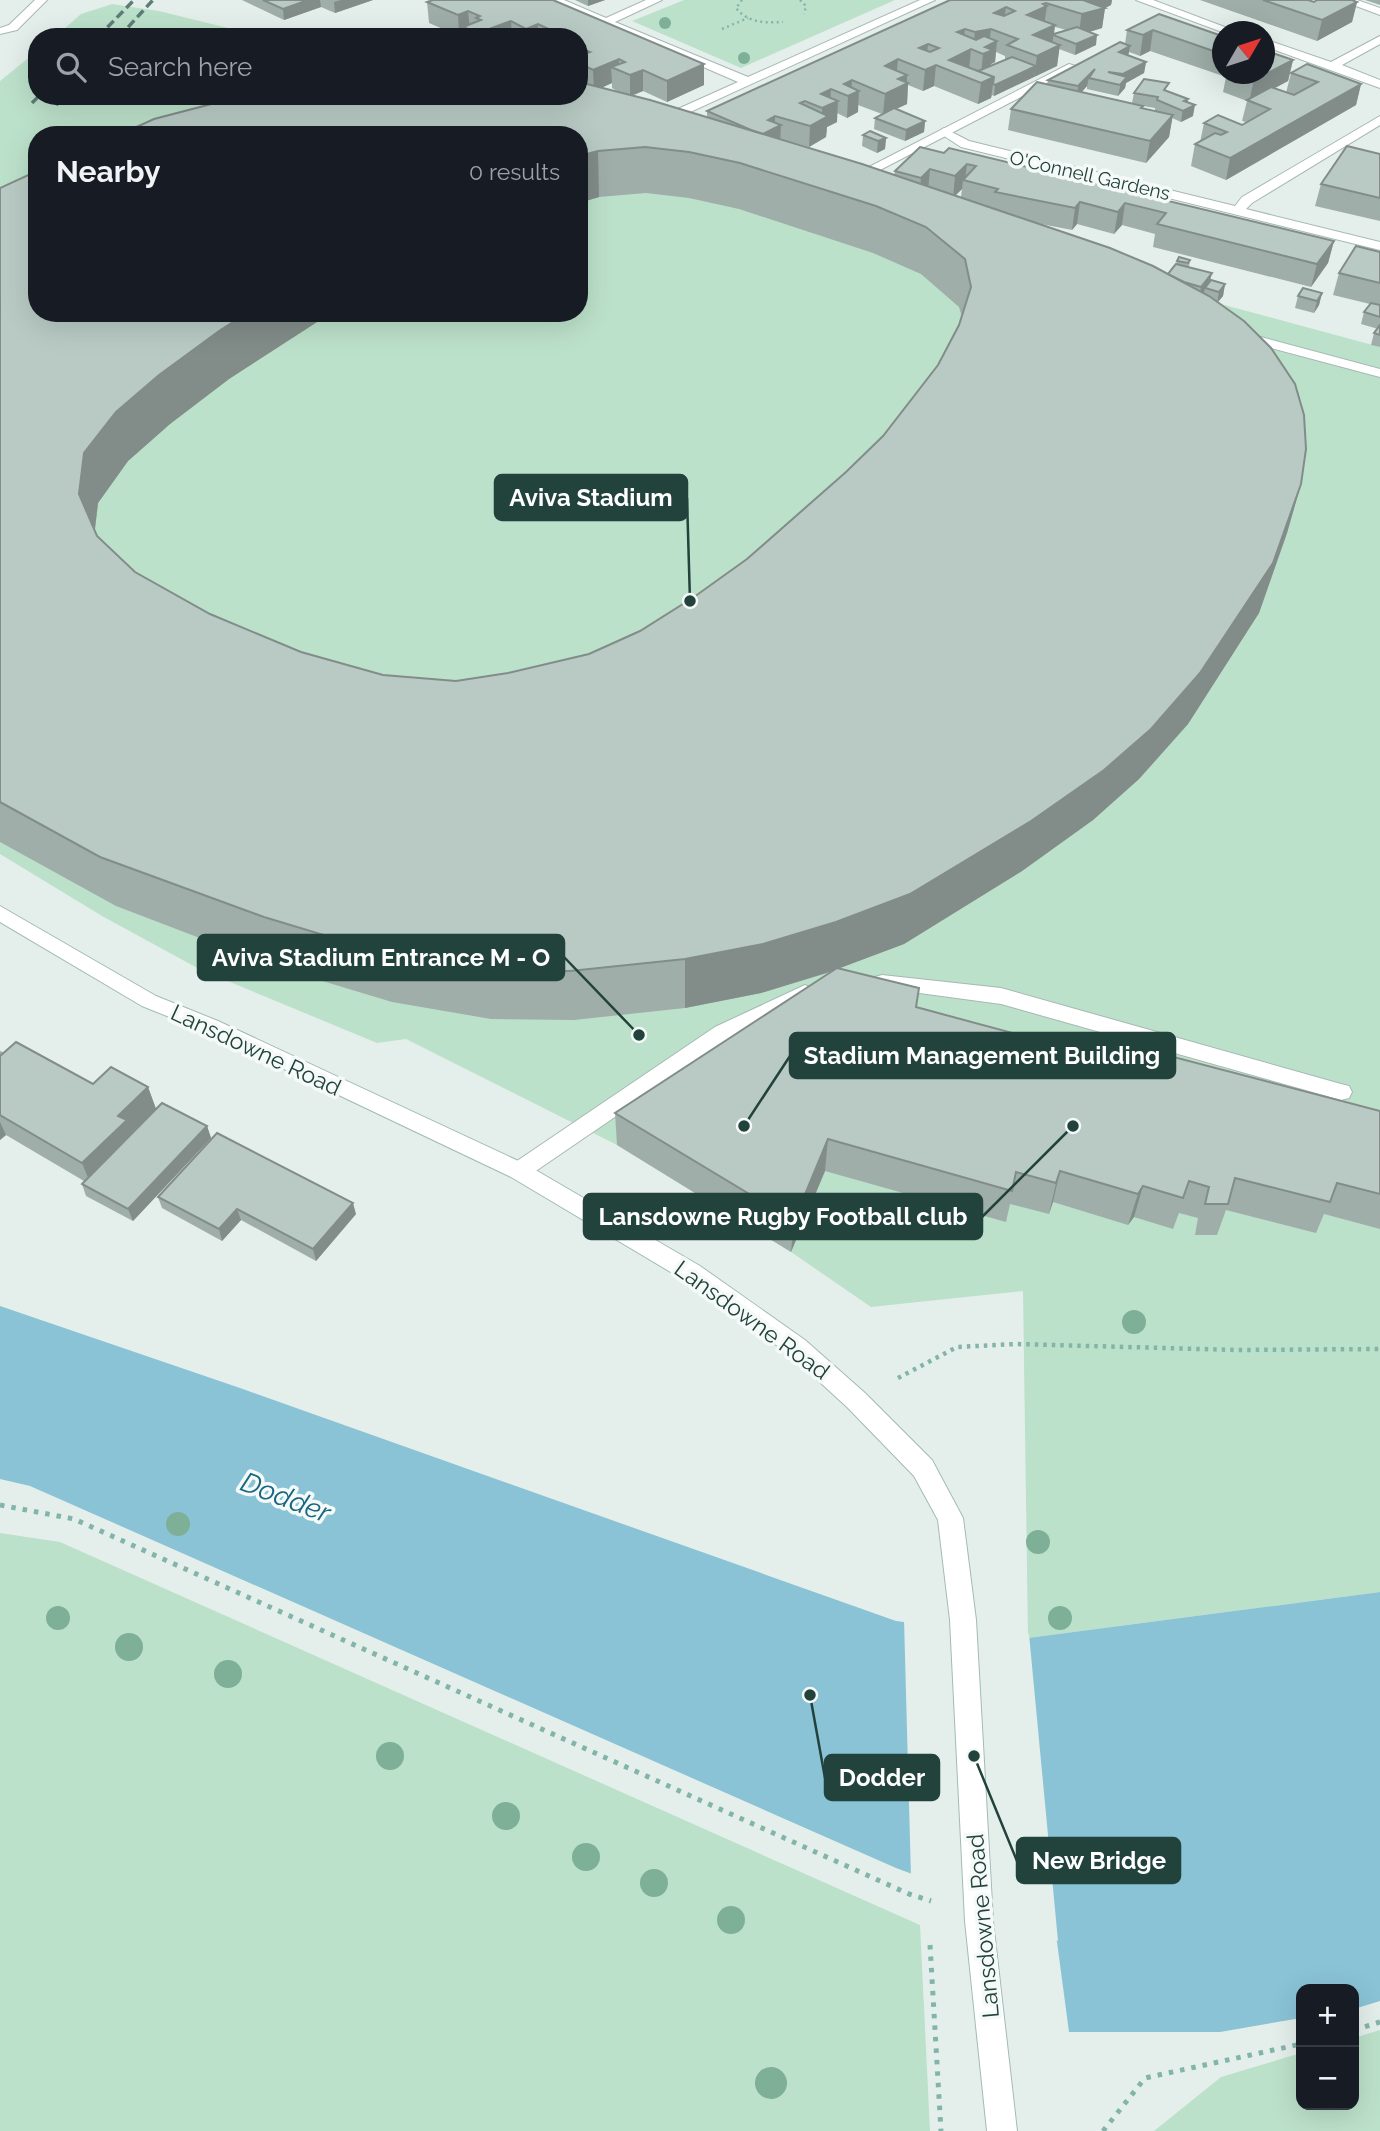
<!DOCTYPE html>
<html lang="en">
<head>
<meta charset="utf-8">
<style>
  body { margin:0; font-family:Raleway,sans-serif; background:#242831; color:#f1f3f6 }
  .controls { position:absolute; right:21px; bottom:21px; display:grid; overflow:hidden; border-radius:14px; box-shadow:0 7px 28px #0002 }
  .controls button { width:63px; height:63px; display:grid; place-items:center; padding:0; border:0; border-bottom:2px solid #363941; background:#171b24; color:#f1f3f6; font:35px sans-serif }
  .compass { position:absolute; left:1212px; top:21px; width:63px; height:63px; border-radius:50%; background:#171b24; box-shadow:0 7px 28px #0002; rotate:51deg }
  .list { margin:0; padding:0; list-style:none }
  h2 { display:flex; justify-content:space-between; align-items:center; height:91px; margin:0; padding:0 28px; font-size:30px }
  h2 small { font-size:23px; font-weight:400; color:#9ea1a6 }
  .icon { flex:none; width:38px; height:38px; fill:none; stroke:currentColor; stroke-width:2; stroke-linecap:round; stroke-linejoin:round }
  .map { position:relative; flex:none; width:1380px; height:2131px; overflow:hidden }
  .search { position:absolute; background:#171b24; box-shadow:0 7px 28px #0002; left:28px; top:28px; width:560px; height:77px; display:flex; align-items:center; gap:18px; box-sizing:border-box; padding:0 24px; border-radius:28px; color:#9ea1a6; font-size:26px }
  .panel { position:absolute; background:#171b24; box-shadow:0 7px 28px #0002; left:28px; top:126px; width:560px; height:196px; border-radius:28px }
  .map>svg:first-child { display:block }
  .green { fill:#bce1ca; fill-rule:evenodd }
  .water { fill:#8ac3d6 }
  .pier { fill:#e4efeb }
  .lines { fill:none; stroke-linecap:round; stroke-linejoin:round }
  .lane-casing { stroke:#a6b8b3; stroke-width:2 }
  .street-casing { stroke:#a6b8b3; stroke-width:2 }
  .secondary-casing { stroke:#a2bbb5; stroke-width:2 }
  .path-far2 { stroke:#83b4aa; stroke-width:2.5; stroke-dasharray:2 3.5; stroke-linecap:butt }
  .path-far1 { stroke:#83b4aa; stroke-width:4.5; stroke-dasharray:3.5 5; stroke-linecap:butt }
  .path { stroke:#83b4aa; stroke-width:5; stroke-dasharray:4.5 7; stroke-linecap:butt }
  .lane { fill:#fff; fill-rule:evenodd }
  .street { fill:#fff; fill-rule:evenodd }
  .secondary { fill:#fff; fill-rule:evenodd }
  .rail { stroke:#5d7d78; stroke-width:3.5; stroke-dasharray:9 4.5; stroke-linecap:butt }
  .tree { fill:#7eaf97 }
  .wall { fill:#9faea9; fill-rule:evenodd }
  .shaded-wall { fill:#828d89 }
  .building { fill:#b9cac4; stroke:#828d89; stroke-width:2; fill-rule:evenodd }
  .labels { text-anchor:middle; stroke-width:7; stroke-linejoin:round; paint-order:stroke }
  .far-street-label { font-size:19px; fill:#22423c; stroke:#f5faf8 }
  .street-label { font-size:23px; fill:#22423c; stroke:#f5faf8 }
  .near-water-label { font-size:28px; font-style:italic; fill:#186582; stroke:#f5faf8 }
  .leader { fill:none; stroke:#22423c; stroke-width:2.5 }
  .callout-dot { fill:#22423c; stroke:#f5faf8; stroke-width:2.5 }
  .callout { fill:#22423c; stroke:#22423c; stroke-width:2.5 }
  .callout-label { font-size:24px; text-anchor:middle; font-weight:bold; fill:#fff }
</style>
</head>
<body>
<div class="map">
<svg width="1380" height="2131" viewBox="0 0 1380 2131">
  <rect width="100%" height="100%" fill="#e4efeb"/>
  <!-- green -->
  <g class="green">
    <polygon points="684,0 895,0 741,68 632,21"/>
    <polygon points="112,4 159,11 264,37 55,37 81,14"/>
    <path d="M37,51v45h463l717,207 163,44v1245l-352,46 -5,-347 -152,16 -80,-55 -174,-107 -211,-106 -29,4 -176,-73 -99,-54 -102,-62v-773zM37,135h542v178h-542z"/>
    <polygon points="0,1533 60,1542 920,1925 930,2131 0,2131"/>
    <polygon points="1380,2030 1380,2131 1154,2131 1221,2077 1301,2053 1301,2105 1354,2105 1354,2038"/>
  </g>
  <!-- water -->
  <polygon class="water" points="0,1306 240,1388 896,1621 1028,1638 1380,1592 1380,2001 1354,2009 1354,1989 1301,1989 1301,2018 1220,2032 1069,2032 1055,1927 896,1868 30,1486 0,1479"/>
  <!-- pier -->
  <polygon class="pier" points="904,1619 1029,1634 1058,1941 1054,1939 1052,1930 911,1878"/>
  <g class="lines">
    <defs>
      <g id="lane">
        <polygon points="35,0 47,0 17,30 0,34 0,28 9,25"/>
        <polygon points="1340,0 1357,0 1380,8 1380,15"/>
        <polygon points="1069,64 1079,67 880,170 875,171 869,167"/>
        <polygon points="1246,333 1380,369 1380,377 1241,340 1241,334"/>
        <polygon points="882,975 1001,988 1341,1084 1349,1086 1352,1092 1349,1098 1341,1100 1001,1004 875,987 872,982 875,977"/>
        <polygon points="805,985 812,988 815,993 812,998 729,1039 527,1177 519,1180 511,1177 508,1171 511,1165 715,1027"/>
      </g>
      <g id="street">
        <polygon points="548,0 564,0 606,18 646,0 662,0 615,22 748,77 920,0 935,0 675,119 671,118 671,112 738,82"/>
        <polygon points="1136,0 1153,0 1238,32 1222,32"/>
        <polygon points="1380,36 1380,44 1342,65 1380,80 1380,88 1264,46 1264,39 1331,62"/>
        <polygon points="1380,116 1380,125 1252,203 1246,209 1380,242 1380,250 961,147 938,132 944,128 969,141 1235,206 1242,197"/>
      </g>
      <polygon id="secondary" points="0,906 156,996 218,1021 527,1165 700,1266 805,1340 865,1393 932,1460 963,1518 976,1620 993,1921 1017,2131 987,2131 965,1921 950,1620 938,1520 914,1476 847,1407 789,1354 684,1280 511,1177 204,1031 142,1006 0,922"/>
    </defs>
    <!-- lane casing -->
    <use href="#lane" class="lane-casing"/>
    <!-- street casing -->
    <use href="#street" class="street-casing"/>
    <!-- secondary casing -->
    <use href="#secondary" class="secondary-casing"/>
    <!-- path-far2 -->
    <g class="path-far2">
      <path d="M742,0l-6,8c12,15 29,15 47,14"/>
      <polyline points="800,0 806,6 804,14"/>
      <polyline points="722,29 748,18"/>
    </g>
    <!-- path-far1 -->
    <polyline class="path-far1" points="898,1378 957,1347 1016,1344 1237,1350 1380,1349"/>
    <!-- path -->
    <g class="path">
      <polyline points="0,1505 74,1519 909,1894 931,1901"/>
      <polyline points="930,1945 941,2131"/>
      <polyline points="1354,2030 1380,2022"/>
      <polyline points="1103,2131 1145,2078 1301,2044"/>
    </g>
    <!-- lane -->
    <use href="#lane" class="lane"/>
    <!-- street -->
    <use href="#street" class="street"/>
    <!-- secondary -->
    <use href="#secondary" class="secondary"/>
    <!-- rail -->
    <g class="rail">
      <polyline points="98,37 134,0"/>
      <polyline points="119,37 153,0"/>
      <polyline points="32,103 39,96"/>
      <polyline points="56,105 64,96"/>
    </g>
  </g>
  <!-- trees -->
  <g class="tree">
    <circle cx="665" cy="23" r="6"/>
    <circle cx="744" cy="58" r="6"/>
    <circle cx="1134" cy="1322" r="12"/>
    <circle cx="178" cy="1524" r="12"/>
    <circle cx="1038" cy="1542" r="12"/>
    <circle cx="58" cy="1618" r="12"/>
    <circle cx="1060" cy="1618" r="12"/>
    <circle cx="129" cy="1647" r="14"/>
    <circle cx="228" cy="1674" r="14"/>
    <circle cx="390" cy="1756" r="14"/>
    <circle cx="506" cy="1816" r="14"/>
    <circle cx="586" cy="1857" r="14"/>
    <circle cx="654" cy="1883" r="14"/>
    <circle cx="731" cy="1920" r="14"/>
    <circle cx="771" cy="2083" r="16"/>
  </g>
  <!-- wall -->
  <g class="wall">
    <polygon points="242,0 373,0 335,13 321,7 284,20"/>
    <path d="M553,0l151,85 -37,17 -24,-11 -11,5 75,21v-6l243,-111h162l-1,5 -6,3 -3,20 -13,4 7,13 -21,10 -16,-6 -2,17 -63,30 -2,-1 -1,3 -13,6 -44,-18 -11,5 -15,-6 -1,19 -11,5 29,12 -1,11 -19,9 -31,-12 1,-11 7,-4 -24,-9v7l-11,6 -10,-5v9l-10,5 -1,10 -17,10 -28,-8 113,36 1,-4 49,-18 390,88 -6,22 -17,24 -158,-40 2,-13 -33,-9 -8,9 -37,-10 -5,6 -36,-7 132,51 8,-10 1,-3 13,-1 -1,7 21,14 15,3 -2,12 -5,6 83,182 -14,49 -28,80 -71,111 -49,55 -46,41 -71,51 -118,73 -64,24 76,39 174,47 290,57v118l-56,-15 -8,19 -90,-23 -9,25h-22l3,-17 -19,-5 -6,16 -39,-12 -6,8 -75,-23 -4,12 -39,-10 -4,18 -181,-51 -34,81 -174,-107 -2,-32 216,-141 -70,21 -76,15 -111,12 -83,-1 -99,-17 -116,-35 -160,-61 -116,-64v-654l37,125h294l-102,66 -59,45 -42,37 -30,42 -3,27 2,6 38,36 75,42 91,38 82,23 73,6 52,-8 81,-19 51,-23 54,-34 53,-38 99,-87 37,-36 55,-71 21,-40 3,-8 -3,-10 -38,-33 -48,-21 -134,-44 -50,-11 -43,-5 -47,4 -20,6v-166h-115l-1,-3 -4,2 -30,-13 -2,-21zM1055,27l4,1 7,2 -12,4zM996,52l9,4v4l-14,6v-2l4,-2zM612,83v5l5,3h-1l-15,-3zM962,189l-1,8 -6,-2z"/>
    <polygon points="575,0 605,0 588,6"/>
    <polygon points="1200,0 1308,0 1314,2 1357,2 1352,22 1317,41"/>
    <polygon points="1365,0 1380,0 1380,5"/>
    <path d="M1159,14l63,22v38h42l29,-14 -5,21 -14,7 12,5 5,-20 70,11 -5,21 -130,75 -35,-14 4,-22 5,-2 4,-19 38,2 4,-3 -4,-1 5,-20 -24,-9 3,-15 -76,-26 -10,5 -11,-4 -1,3 18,7 -2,11 -18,10 -1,5 -7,8 -31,-7v-3l-5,6 50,11 2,-10 33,-2 21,8 -1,3 6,14 -12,6 -9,-4 -3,19 -23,26 -138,-33 3,-21 36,-25 1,-4 77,-36 2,-14zM1143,106l12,2v3l-12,-2z"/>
    <polygon points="863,135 886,138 885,149 877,153 862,146"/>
    <polygon points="1380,154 1380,221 1315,206 1321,184"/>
    <polygon points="1380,252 1380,347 1371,345 1374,333 1378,329 1361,324 1364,312 1370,304 1333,295 1339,273"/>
    <polygon points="1322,293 1319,305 1314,313 1295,308 1298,296"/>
    <polygon points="0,1051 93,1084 148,1087 156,1109 132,1134 207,1126 211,1138 133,1221 86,1196 82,1184 84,1181 6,1135 0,1140"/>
    <polygon points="158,1197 356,1214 316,1261 241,1220 222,1241 162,1208"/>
  </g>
  <!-- shaded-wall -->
  <g class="shaded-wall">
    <polygon points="308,0 320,0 321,7 284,20 283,9"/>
    <polygon points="341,0 373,0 335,13 334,2"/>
    <polygon points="588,0 605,0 588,6"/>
    <polygon points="1083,0 1112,0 1111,5 1105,8 1102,28 1079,35"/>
    <polygon points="1357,2 1352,22 1317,41 1322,20"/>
    <polygon points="1046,3 1046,6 1047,6 1044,26 1027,15"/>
    <polygon points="1006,7 1003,28 994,13"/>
    <polygon points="468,11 470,30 463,27 463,34 459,36 458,15"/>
    <polygon points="511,21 512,37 478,37 478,33"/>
    <polygon points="538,24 538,37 527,37 526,29"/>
    <polygon points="1055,25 1052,46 1033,35"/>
    <polygon points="965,29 963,49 957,32"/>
    <polygon points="991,29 989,45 997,41 995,62 991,64 990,70 981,75 983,54 973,50 975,32"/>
    <polygon points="1153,30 1150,51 1140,56 1143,35"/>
    <polygon points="1097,35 1096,45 1075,55 1076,44"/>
    <polygon points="928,44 926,65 919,48"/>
    <polygon points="1060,45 1057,66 1034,77 1037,56"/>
    <polygon points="1130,46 1128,57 1119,52"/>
    <polygon points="582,49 583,65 579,59 579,50"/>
    <polygon points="971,49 969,70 949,60"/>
    <polygon points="619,59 619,71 611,67 612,83 594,91 593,70"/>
    <polygon points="898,59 896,80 885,66"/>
    <polygon points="1293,60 1288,81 1249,102 1254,80"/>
    <polygon points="1146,62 1144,73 1126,83 1125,88 1118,96 1123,74"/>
    <polygon points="704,64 704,85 667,102 667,81"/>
    <polygon points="936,65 934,86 923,91 925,70"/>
    <polygon points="1036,66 1034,77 994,96 995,85"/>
    <polygon points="1095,69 1089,78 1087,86 1077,97 1078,86"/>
    <polygon points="643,70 643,91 630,96 630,75"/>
    <polygon points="907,75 907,84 908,83 907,104 883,115 885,94 898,79"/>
    <polygon points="994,77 991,98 978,104 981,83"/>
    <polygon points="852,80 851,95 859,91 858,112 847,118 848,96 844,84"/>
    <polygon points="1361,84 1356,105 1226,180 1230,158"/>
    <polygon points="831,89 830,105 838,101 837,122 827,127 826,137 809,147 810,126 822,119 822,108 821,94"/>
    <polygon points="1188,99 1186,109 1195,105 1193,116 1181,122 1184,101"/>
    <polygon points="1173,115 1169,137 1146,163 1150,141"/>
    <polygon points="775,116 775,128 781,125 780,147 761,135 768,120"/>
    <polygon points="925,121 924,132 905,141 906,130"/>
    <polygon points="886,138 885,149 877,153 878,141"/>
    <polygon points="598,151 599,197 579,203 579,156"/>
    <polygon points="967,164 965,181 963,180 962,189 953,198 955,176"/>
    <polygon points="930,169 928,191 919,199 921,178"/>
    <polygon points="1080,202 1077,224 1072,230 1075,208"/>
    <polygon points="1125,203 1122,225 1114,234 1118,212"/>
    <polygon points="1334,241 1328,263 1311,287 1317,264"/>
    <polygon points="1212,273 1209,285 1205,288 1204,292 1199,298 1201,287"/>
    <polygon points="1225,284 1223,296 1217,303 1219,292"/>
    <polygon points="1322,293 1319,305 1314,313 1317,301"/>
    <polygon points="247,313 331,313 229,379 170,424 128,461 98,503 93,544 79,494 84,453 116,412 159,375 219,331"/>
    <polygon points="1301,484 1287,533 1259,613 1188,724 1139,779 1093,820 1022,871 904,944 832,971 761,993 685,1008 685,959"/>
    <polygon points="148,1087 156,1109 131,1133 135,1143 91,1185 82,1163 118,1116"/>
    <polygon points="0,1122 6,1135 0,1140"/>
    <polygon points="207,1126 211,1138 133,1221 128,1209"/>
    <polygon points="828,1139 825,1171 791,1252 794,1221"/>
    <polygon points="1060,1171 1053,1202 1049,1214 1056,1183"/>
    <polygon points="1143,1186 1134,1217 1128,1225 1138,1194"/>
    <polygon points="353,1203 356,1214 316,1261 313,1249"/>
    <polygon points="237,1209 241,1220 222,1241 219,1229"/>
  </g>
  <!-- building -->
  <g class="building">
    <polygon points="263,0 308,0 283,9"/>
    <polygon points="433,0 553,0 704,64 667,81 643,70 630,75 611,67 625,62 619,59 593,70 579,63 579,56 590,52 582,49 579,50 579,37 569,37 566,36 563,37 539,37 553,31 538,24 526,29 511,21 478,33 463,27 481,20 476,18 480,16 468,11 458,15 427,2"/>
    <path d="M950,0h133l22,8 -23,6 -36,-11 -3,1 4,2 -20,9 28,10 -22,10 27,10 -23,11 -30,-11 11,-6 -27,-10 -16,3 -10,-3 -8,3 19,8 8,-4 13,5 -12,6 8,3 -10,4 -12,-5 -22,11 45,17 -13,6 -45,-18 -11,5 -27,-11 -13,7 22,9 -9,4 10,4 -23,11 -33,-14 -8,4 15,7 -11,5 -17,-7 -10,5 17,7 -16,7 -17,-7 -5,2 28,13 -18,10 -35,-10 -7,4 13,5 -18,9 -12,-4 -44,-19zM1006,7l9,4 -11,5 -10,-3zM928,44l11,4 -9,4 -11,-4z"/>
    <polygon points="1263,0 1308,0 1314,2 1317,0 1352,0 1357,2 1322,20"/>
    <polygon points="1159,14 1222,36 1222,54 1153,30 1143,35 1127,30"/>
    <polygon points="1077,27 1097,35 1076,44 1053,35 1054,34"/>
    <polygon points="350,34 356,37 344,37"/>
    <polygon points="1120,42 1130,46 1119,52 1146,62 1123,74 1108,72 1127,77 1120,85 1089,78 1095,69 1078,86 1048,80"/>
    <polygon points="1264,50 1293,60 1254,80 1235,74 1264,74"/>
    <polygon points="1012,57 1036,66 995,85 993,84 994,77 978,71"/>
    <polygon points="1307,64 1361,84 1230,158 1195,144 1215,133 1221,135 1227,132 1204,123 1218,115 1242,125 1270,109 1247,100 1271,87 1294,95 1318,82 1291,73"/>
    <polygon points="1144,79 1169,83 1164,90 1188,99 1184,101 1195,105 1183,111 1157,100 1158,97 1134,93"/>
    <polygon points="579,82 650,100 862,164 1110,248 1153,266 1209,296 1244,321 1271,348 1295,384 1304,415 1306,449 1301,484 1273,563 1200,673 1151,729 1104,770 1031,821 910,894 836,922 763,944 685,959 570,971 485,970 383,953 264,917 100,857 0,802 0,188 37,171 37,313 247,313 219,331 159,375 116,412 84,453 79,494 97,536 135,572 210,614 301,652 383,675 456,681 508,673 589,654 640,631 694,597 747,559 846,472 883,436 938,365 959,325 971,287 965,259 926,227 876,206 740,163 689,152 645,147 598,151 579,156 579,135 119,135 154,119 242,96 579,96"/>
    <polygon points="1037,82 1143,106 1141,108 1173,115 1150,141 1011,109"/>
    <polygon points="894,108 925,121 906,130 875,118"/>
    <polygon points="870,131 886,138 878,141 863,135"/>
    <polygon points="1347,146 1380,154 1380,198 1321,184"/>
    <polygon points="920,147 944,153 949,148 1334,241 1317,264 1157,224 1166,213 1125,203 1118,212 1080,202 1075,208 995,192 998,189 963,180 976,166 967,164 955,176 930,169 921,178 895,171"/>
    <polygon points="1356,246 1380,252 1380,283 1339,273"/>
    <polygon points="1179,257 1190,260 1188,263 1177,261"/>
    <polygon points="1176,264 1212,273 1201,287 1184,282 1168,274"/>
    <polygon points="1211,280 1225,284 1219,292 1205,288"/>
    <polygon points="1303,288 1322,293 1317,301 1298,296"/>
    <polygon points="1371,303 1380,305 1380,317 1364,312"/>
    <polygon points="1380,325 1380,335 1374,333"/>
    <polygon points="837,968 919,988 916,1007 1090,1054 1097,1037 1380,1111 1380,1194 1337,1183 1330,1202 1235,1178 1228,1204 1205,1204 1209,1187 1189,1181 1183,1198 1143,1186 1138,1194 1060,1171 1056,1183 1016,1172 1012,1191 828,1139 794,1221 615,1113"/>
    <polygon points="16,1042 93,1084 111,1067 148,1087 118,1116 127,1120 82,1163 0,1115 0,1056"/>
    <polygon points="162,1103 207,1126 128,1209 82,1184"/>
    <polygon points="217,1133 353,1203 313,1249 237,1209 219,1229 158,1197"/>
  </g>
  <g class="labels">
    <!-- far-street labels -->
    <g class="far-street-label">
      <text transform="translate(1090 175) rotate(13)" y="7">O'Connell Gardens</text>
    </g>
    <!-- street labels -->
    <g class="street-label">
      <text transform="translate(256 1050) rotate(25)" y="8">Lansdowne Road</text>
      <text transform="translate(752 1320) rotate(36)" y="8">Lansdowne Road</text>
      <text transform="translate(983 1926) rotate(-95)" y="8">Lansdowne Road</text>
    </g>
    <!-- near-water labels -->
    <g class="near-water-label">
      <text transform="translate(286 1497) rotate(21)" y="10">Dodder</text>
    </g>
  </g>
  <!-- callouts -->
  <path class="leader" d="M690 601L687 498M639 1035L564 957M744 1126L790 1056M1073 1126L982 1217M810 1695L825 1778M974 1756L1017 1861"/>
  <g class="callout-dot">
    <circle cx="690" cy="601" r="7"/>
    <circle cx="639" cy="1035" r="7"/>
    <circle cx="744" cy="1126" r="7"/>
    <circle cx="1073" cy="1126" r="7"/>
    <circle cx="810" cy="1695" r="7"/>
    <circle cx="974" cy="1756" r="7"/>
  </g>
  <g class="callout">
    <rect x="495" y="475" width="192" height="45" rx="7"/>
    <rect x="198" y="935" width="366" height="45" rx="7"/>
    <rect x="790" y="1033" width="385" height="45" rx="7"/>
    <rect x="584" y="1194" width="398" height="45" rx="7"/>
    <rect x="825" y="1755" width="114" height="45" rx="7"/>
    <rect x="1017" y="1838" width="163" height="45" rx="7"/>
  </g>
  <g class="callout-label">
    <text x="591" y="506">Aviva Stadium</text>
    <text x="381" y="966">Aviva Stadium Entrance M - O</text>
    <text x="982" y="1064">Stadium Management Building</text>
    <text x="783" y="1225">Lansdowne Rugby Football club</text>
    <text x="882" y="1786">Dodder</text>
    <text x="1099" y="1869">New Bridge</text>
  </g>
</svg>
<div class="controls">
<button>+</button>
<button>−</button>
</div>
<svg class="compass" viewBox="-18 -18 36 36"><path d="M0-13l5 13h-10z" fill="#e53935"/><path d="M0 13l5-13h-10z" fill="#9ea1a6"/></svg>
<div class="search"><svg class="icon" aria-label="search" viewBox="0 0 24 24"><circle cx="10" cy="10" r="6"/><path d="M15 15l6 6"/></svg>Search here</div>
<section class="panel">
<h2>Nearby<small>0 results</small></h2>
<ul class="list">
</ul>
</section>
</div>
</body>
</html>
